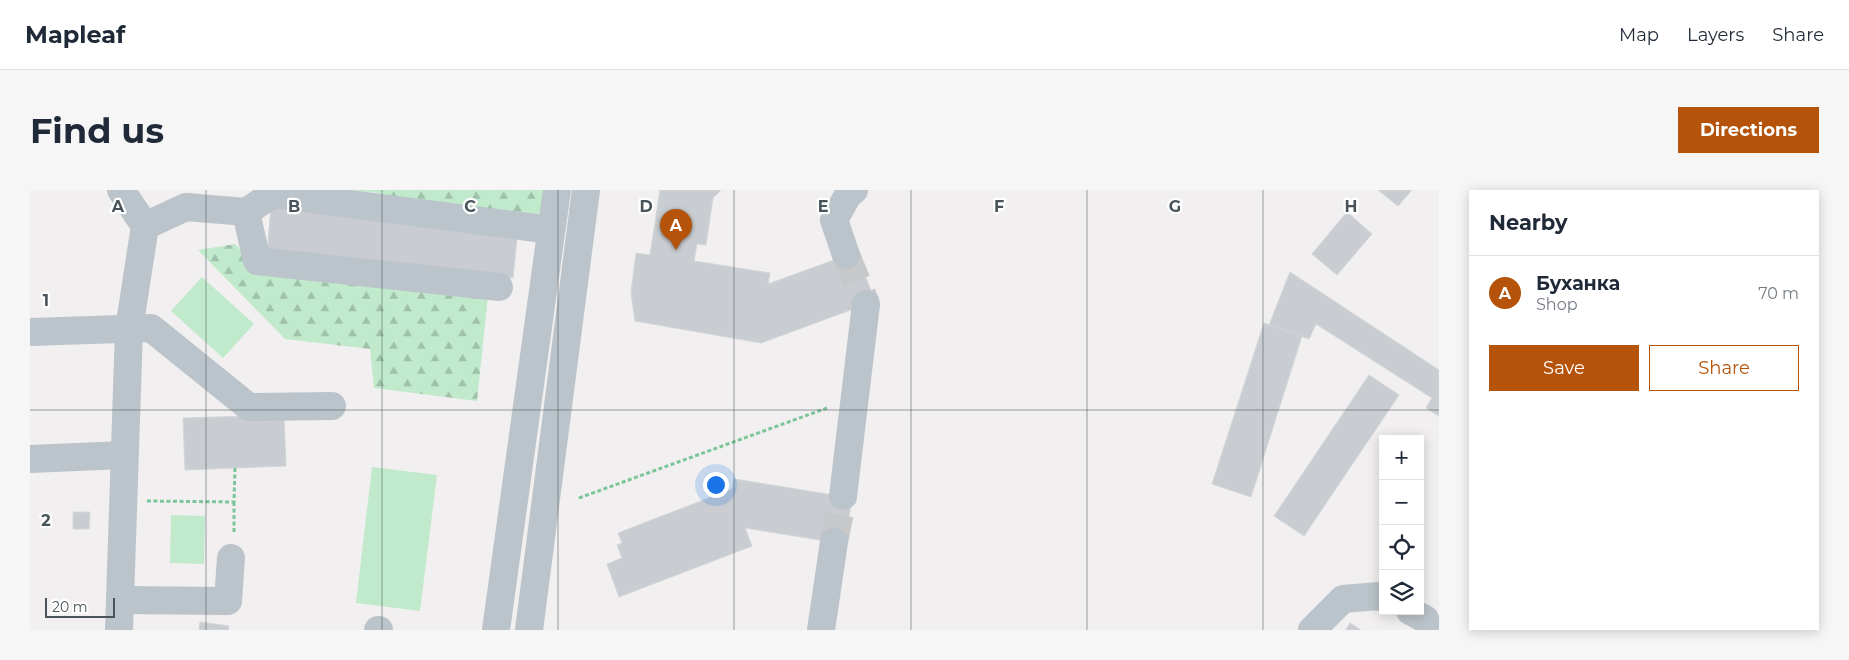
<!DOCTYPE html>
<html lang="en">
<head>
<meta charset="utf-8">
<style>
  body { margin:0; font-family:Montserrat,sans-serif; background:#f6f6f7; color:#1f2937 }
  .controls { position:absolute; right:15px; bottom:15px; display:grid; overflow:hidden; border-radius:0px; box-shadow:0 2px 12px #0003 }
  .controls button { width:45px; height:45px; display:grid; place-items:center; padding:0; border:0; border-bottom:1px solid #e0e1e3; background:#fff; color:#1f2937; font:25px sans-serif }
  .scale { position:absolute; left:15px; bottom:12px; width:70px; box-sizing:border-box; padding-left:5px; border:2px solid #48545a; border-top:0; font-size:14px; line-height:18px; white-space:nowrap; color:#48545a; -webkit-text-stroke:4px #fff; paint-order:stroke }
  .you { position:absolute; left:685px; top:294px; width:18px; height:18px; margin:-12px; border:4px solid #fff; border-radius:50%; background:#1a73e8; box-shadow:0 0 0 8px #1a73e833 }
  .badge { display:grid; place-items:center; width:32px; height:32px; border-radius:50%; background:#b45309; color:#fff; font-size:16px; font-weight:700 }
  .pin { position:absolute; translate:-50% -41px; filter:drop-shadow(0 1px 2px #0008) }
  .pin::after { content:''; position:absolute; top:26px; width:18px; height:15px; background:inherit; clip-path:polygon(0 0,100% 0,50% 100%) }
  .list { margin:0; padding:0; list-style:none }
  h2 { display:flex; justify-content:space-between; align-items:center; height:65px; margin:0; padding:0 20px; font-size:21px }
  h2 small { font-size:16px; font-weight:400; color:#747a83 }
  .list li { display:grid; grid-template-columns:32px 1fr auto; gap:15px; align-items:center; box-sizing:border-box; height:75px; padding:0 20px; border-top:1px solid #e0e1e3 }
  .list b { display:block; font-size:19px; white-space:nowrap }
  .list p { margin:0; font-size:16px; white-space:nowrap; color:#747a83 }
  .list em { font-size:16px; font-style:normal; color:#747a83 }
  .actions { display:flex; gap:10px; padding:15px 20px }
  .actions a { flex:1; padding:11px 0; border:1px solid #b45309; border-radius:0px; text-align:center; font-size:18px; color:#b45309 }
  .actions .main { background:#b45309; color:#fff }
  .icon { flex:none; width:28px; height:28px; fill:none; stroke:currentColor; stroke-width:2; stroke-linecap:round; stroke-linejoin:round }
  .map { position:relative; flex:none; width:1409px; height:440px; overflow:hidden; border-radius:0px }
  header { display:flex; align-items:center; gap:30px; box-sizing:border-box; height:70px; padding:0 25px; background:#fff; border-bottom:1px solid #e0e1e3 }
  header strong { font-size:24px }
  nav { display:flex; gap:28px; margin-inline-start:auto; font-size:18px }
  .intro { display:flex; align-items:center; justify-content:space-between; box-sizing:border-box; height:120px; padding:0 30px }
  h1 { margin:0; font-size:35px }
  .button { padding:12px 22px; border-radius:0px; background:#b45309; color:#fff; font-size:18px; font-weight:700 }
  main { display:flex; gap:30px; padding:0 30px }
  aside { flex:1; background:#fff; border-radius:0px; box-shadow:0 2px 12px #0003 }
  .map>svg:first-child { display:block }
  .forest { fill:url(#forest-firs) }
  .green { fill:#c1eacc }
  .building { fill:#c9ccd1; stroke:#d3d6d9 }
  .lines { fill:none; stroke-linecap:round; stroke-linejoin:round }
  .minor-tunnel { stroke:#c7c8ca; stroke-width:28; stroke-dasharray:28 14; stroke-linecap:butt }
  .path { stroke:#7cc598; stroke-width:3; stroke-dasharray:4 2.5; stroke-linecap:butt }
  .minor { stroke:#bbc4ca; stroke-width:28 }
  .grid { fill:none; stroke:#48545a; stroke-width:1; stroke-opacity:0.55 }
  .grid-label { font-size:16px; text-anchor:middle; font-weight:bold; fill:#48545a; stroke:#fff; stroke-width:4.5; stroke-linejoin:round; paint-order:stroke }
</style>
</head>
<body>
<header>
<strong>Mapleaf</strong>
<nav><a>Map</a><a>Layers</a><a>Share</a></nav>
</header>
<div class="intro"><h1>Find us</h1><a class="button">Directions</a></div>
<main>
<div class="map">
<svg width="1409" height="440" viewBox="0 0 1409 440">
  <defs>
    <pattern id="forest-firs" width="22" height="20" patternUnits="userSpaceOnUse" patternTransform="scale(1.25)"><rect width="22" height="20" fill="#c1eacc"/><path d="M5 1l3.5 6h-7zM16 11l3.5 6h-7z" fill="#9fc0a9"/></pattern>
  </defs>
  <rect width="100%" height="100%" fill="#f1efef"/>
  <!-- forest -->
  <g class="forest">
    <polygon points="320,0 515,0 512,30 349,13 350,3"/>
    <polygon points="205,54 231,80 458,105 447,211 344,198 340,159 255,149 168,60"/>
  </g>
  <!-- green -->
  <g class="green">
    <polygon points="172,87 224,134 193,168 141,121"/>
    <polygon points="342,277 407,285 390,421 326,413"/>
    <polygon points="141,325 175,326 174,374 140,373"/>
  </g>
  <!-- building -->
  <g class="building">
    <polygon points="630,0 691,0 683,8 676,55 667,54 664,71 740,83 738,94 826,62 845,111 731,153 605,131 601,103 606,63 620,65"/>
    <polygon points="1348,0 1382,0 1368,16"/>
    <polygon points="241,16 488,39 483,88 237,65"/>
    <polygon points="1317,22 1342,44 1307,85 1282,64"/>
    <polygon points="1260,82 1409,180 1409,226 1396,218 1402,208 1286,134 1279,149 1239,135"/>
    <polygon points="1234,133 1272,146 1221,307 1182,294"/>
    <polygon points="1339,185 1369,205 1274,346 1244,326"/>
    <polygon points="254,225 256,276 155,280 153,228"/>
    <polygon points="704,289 822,308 815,354 715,338 722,356 589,407 577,374 592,368 587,355 592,353 588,343 702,299"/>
    <polygon points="43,322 60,322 59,339 43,339"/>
    <polygon points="170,432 199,436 198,440 169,440"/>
    <polygon points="1320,433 1331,440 1316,440"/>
  </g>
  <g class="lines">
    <!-- minor-tunnel -->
    <g class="minor-tunnel">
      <polyline points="816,65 836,114"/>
      <polyline points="804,352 813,306"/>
    </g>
    <!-- path -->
    <g class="path">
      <polyline points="549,308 797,218"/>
      <polyline points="117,311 204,312 205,278"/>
      <polyline points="204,312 204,343"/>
    </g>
    <!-- minor -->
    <g class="minor">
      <polyline points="216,22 227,71 469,97"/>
      <polyline points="115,36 156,17 216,22 243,4 521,40"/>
      <polyline points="816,65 804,30 818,5 824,0"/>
      <polyline points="0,142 121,138 219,217 302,216"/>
      <polyline points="0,269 94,265"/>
      <polyline points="813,306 836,114"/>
      <polyline points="90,410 198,411 201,368"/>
      <polyline points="1380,421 1395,429 1400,440"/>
      <polyline points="89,440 99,139 115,36 91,0"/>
      <polyline points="348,440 349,440"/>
      <polyline points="466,440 527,0"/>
      <polyline points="499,440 556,0"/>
      <polyline points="791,440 804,352"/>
      <polyline points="1282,440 1313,409 1349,406 1353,408"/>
    </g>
  </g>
  <!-- grid -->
  <path class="grid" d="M176,0v440M352,0v440M528,0v440M704,0v440M881,0v440M1057,0v440M1233,0v440M0,220h1409"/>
  <g class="grid-label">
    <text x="88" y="22">A</text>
    <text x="264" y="22">B</text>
    <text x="440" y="22">C</text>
    <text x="616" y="22">D</text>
    <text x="793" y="22">E</text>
    <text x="969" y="22">F</text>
    <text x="1145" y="22">G</text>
    <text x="1321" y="22">H</text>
    <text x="16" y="116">1</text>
    <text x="16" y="336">2</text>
  </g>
</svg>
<div class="controls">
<button>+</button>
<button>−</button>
<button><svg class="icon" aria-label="locate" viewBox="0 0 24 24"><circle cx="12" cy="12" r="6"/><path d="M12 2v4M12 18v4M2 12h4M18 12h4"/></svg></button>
<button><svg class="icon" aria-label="layers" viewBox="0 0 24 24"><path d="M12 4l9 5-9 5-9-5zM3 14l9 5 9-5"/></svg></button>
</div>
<div class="scale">20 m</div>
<div class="you"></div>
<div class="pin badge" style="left:646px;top:60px">A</div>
</div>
<aside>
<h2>Nearby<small></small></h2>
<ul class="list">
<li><span class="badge">A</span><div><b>Буханка</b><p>Shop</p></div><em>70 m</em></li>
</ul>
<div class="actions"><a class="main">Save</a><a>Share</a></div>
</aside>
</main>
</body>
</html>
